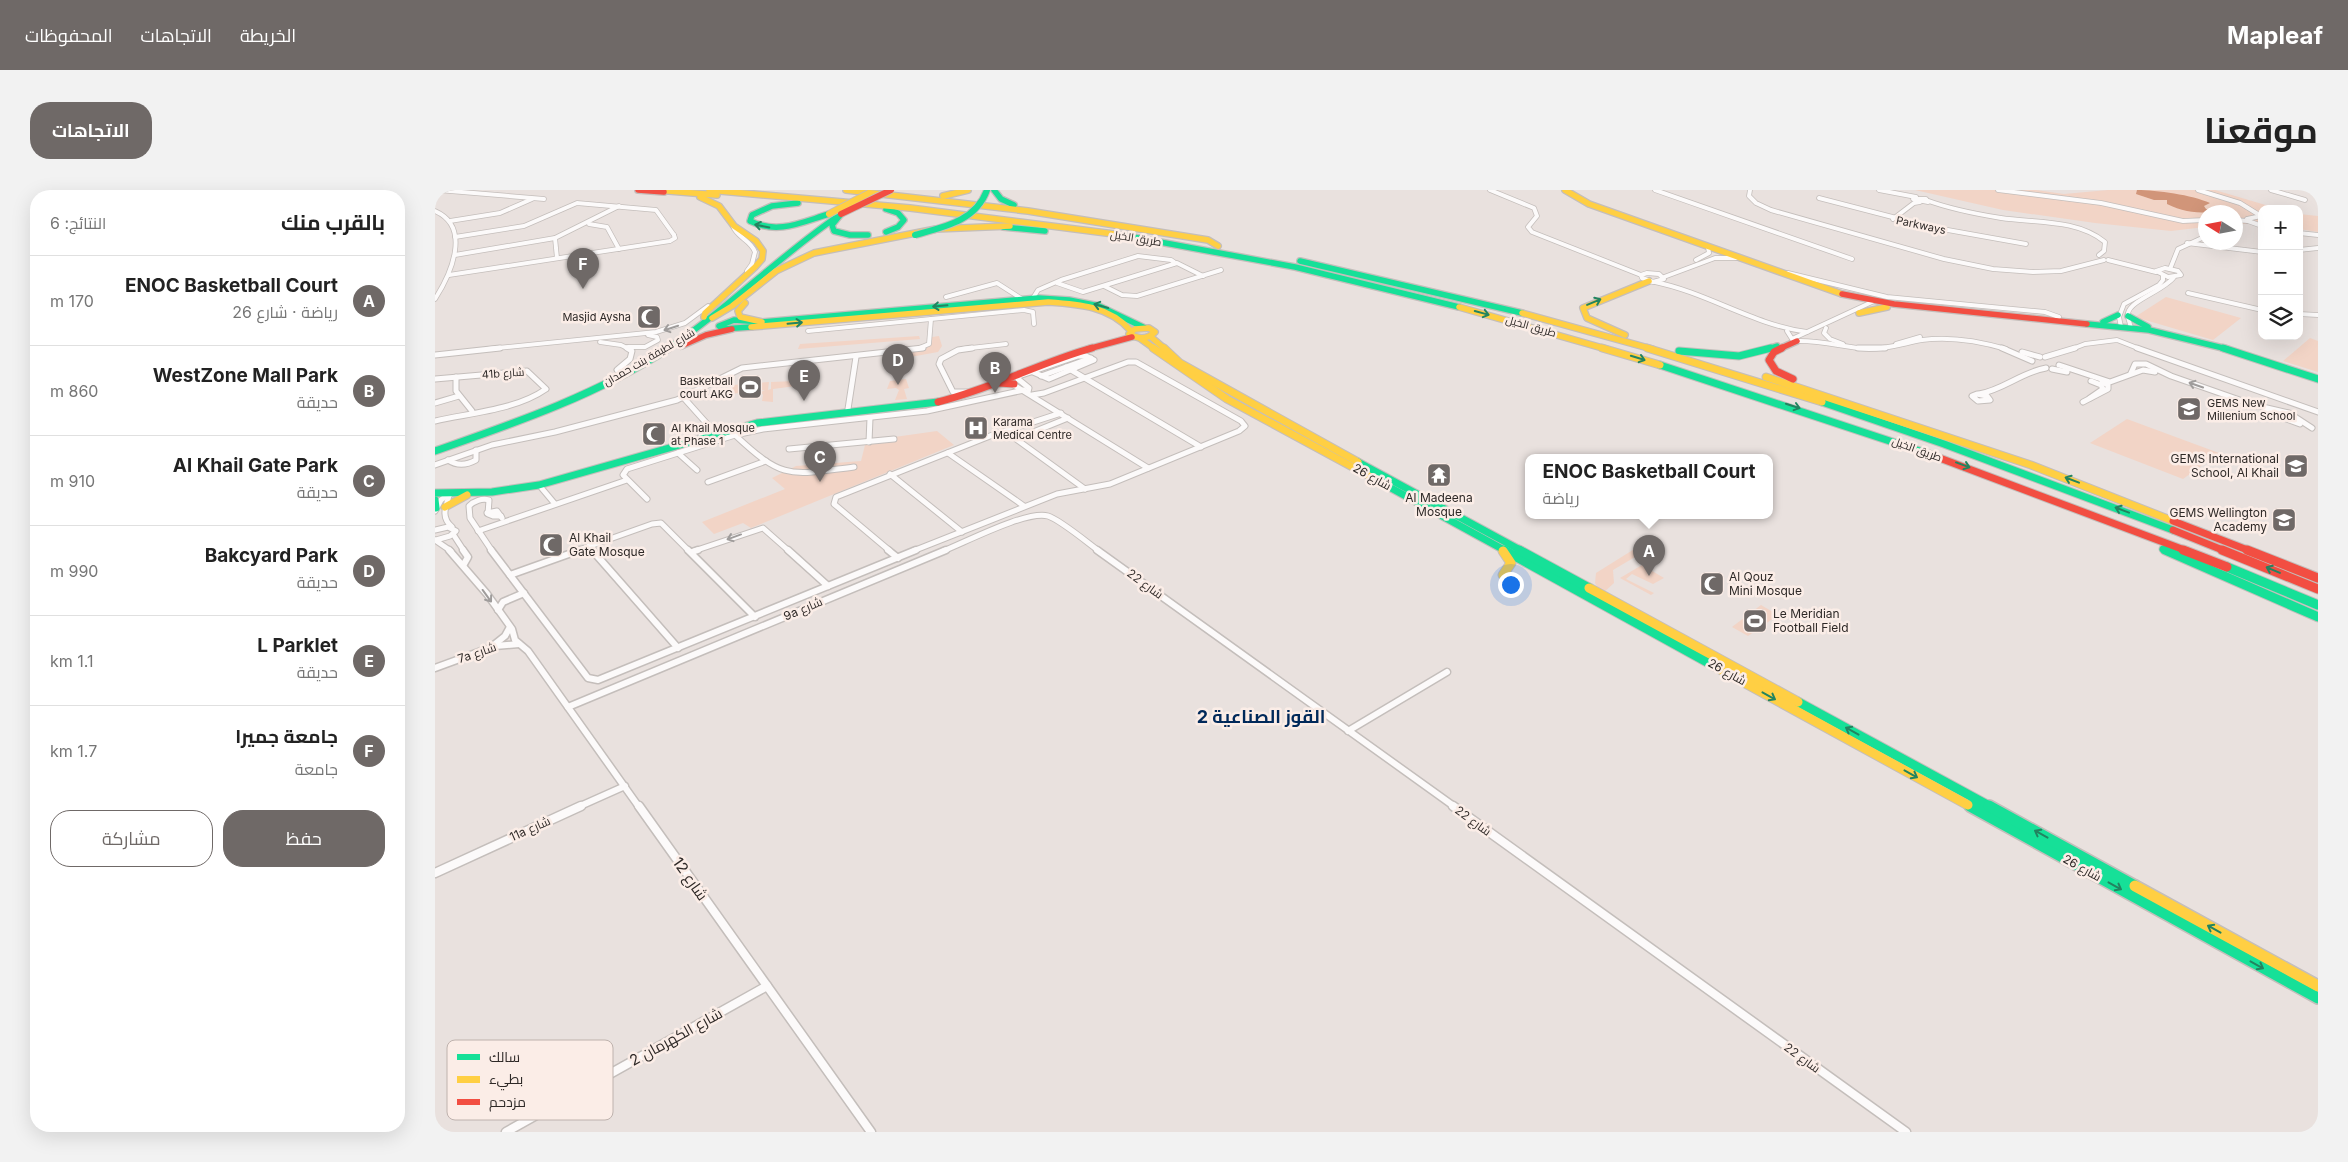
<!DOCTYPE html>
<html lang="ar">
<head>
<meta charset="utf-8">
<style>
  body { margin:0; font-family:Inter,Cairo,sans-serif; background:#f2f2f2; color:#222; direction:rtl }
  .controls { position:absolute; right:15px; top:15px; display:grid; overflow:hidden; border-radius:10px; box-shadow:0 5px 20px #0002 }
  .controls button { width:45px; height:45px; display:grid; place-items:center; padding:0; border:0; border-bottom:1px solid #e0e0e0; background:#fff; color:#222; font:25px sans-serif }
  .compass { position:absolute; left:1763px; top:15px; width:45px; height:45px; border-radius:50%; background:#fff; box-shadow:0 5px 20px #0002; rotate:281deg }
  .you { position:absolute; left:1075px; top:394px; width:18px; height:18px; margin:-12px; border:4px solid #fff; border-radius:50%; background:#1a73e8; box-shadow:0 0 0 8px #1a73e833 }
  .badge { display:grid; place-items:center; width:32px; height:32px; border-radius:50%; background:#6f6967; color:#fff; font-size:16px; font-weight:700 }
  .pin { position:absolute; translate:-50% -41px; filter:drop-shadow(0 1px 2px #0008) }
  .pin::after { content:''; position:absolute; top:26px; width:18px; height:15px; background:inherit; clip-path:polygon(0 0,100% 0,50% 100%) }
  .popup { position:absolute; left:1090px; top:264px; width:248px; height:65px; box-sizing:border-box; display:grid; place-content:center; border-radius:10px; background:#fff; filter:drop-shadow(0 1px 4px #0005); font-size:16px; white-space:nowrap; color:#767676 }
  .popup b { font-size:19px; color:#222 }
  .popup::after { content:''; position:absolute; left:50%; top:100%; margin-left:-10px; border:10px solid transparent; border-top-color:#fff }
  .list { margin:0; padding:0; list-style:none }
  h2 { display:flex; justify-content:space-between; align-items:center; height:65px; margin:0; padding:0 20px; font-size:21px }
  h2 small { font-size:16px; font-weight:400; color:#767676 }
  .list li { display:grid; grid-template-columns:32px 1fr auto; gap:15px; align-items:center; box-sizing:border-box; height:90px; padding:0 20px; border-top:1px solid #e0e0e0 }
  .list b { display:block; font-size:19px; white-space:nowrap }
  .list p { margin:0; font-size:16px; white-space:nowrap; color:#767676 }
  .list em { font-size:16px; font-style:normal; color:#767676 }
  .actions { display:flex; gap:10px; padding:15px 20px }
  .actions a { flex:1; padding:11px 0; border:1px solid #6f6967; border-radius:20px; text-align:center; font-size:18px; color:#6f6967 }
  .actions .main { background:#6f6967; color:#fff }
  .icon { flex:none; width:28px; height:28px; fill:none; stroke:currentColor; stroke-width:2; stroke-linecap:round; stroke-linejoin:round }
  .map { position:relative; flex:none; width:1883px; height:942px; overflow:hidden; direction:ltr; border-radius:20px }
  header { display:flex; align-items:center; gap:30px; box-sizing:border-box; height:70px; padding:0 25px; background:#6f6967; color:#fff }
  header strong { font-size:24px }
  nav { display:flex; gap:28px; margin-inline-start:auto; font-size:18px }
  .intro { display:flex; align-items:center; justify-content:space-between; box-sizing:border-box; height:120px; padding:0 30px }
  h1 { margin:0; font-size:35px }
  .button { padding:12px 22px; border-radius:20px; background:#6f6967; color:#fff; font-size:18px; font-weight:700 }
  main { display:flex; gap:30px; padding:0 30px }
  aside { flex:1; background:#fff; border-radius:20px; box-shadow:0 5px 20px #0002 }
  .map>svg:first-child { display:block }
  .green { fill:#f2d4c6 }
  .water { fill:#d19579 }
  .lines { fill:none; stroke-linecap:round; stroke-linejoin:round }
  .street-far3-casing { stroke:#c4bebb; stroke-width:5.5 }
  .street-far2-casing { stroke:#c4bebb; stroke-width:7 }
  .street-far1-casing { stroke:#c4bebb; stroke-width:9 }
  .street-casing { stroke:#c4bebb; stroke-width:11 }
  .fast-far3-casing { stroke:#c4bebb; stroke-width:8 }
  .fast-far2-casing { stroke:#c4bebb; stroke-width:9 }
  .fast-far1-casing { stroke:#c4bebb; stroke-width:11 }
  .fast-casing { stroke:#c4bebb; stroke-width:14 }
  .slow-far3-casing { stroke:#c4bebb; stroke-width:8 }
  .slow-far2-casing { stroke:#c4bebb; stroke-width:9 }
  .slow-far1-casing { stroke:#c4bebb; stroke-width:11 }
  .slow-casing { stroke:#c4bebb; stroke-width:14 }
  .jam-far2-casing { stroke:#c4bebb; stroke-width:8 }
  .jam-far1-casing { stroke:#c4bebb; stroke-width:9 }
  .jam-casing { stroke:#c4bebb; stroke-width:11 }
  .street-far3 { stroke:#fcfafa; stroke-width:4 }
  .street-far2 { stroke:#fcfafa; stroke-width:5 }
  .street-far1 { stroke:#fcfafa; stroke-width:6 }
  .street { stroke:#fcfafa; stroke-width:8 }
  .fast-far3 { stroke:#16e098; stroke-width:5.5 }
  .fast-far2 { stroke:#16e098; stroke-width:7 }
  .fast-far1 { stroke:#16e098; stroke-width:9 }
  .fast { stroke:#16e098; stroke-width:11 }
  .slow-far3 { stroke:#ffcf43; stroke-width:5.5 }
  .slow-far2 { stroke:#ffcf43; stroke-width:7 }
  .slow-far1 { stroke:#ffcf43; stroke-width:9 }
  .slow { stroke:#ffcf43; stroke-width:11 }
  .jam-far2 { stroke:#f24e42; stroke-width:5.5 }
  .jam-far1 { stroke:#f24e42; stroke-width:7 }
  .jam { stroke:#f24e42; stroke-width:9 }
  .fast-bridge-casing { stroke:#c4bebb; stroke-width:8; stroke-linecap:butt }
  .slow-bridge-casing { stroke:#c4bebb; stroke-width:8; stroke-linecap:butt }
  .jam-bridge-casing { stroke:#c4bebb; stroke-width:8; stroke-linecap:butt }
  .fast-bridge { stroke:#16e098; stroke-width:6 }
  .slow-bridge { stroke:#ffcf43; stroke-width:6 }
  .jam-bridge { stroke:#f24e42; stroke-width:6 }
  .oneway { stroke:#228460 }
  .oneway2 { stroke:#9f9c9b }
  .labels { text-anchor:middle; stroke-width:5; stroke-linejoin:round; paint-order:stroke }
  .far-street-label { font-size:11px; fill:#2e2927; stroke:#fbede7 }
  .far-poi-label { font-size:11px; fill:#2e2927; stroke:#fbede7; text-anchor:start }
  .poi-label { font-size:12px; fill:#2e2927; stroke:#fbede7; text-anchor:start }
  .street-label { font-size:12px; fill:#2e2927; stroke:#fbede7 }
  .near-street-label { font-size:15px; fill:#2e2927; stroke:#fbede7 }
  .district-label { font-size:18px; font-weight:bold; fill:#00295a; stroke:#fbede7 }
  .key { fill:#fbede7; stroke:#beb2ad; stroke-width:1 }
  .key-label { font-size:14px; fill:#2e2927 }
</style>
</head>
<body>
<header>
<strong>Mapleaf</strong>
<nav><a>الخريطة</a><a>الاتجاهات</a><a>المحفوظات</a></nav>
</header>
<div class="intro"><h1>موقعنا</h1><a class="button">الاتجاهات</a></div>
<main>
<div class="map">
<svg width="1883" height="942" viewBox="0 0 1883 942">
  <rect width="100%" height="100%" fill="#e9e1de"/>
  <!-- green -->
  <g class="green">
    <polygon points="1480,0 1601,0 1629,4 1673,0 1780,0 1844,19 1827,19 1827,34 1801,34 1800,22 1770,22 1770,37 1736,41 1660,33 1568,20"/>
    <polygon points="1864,24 1883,26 1883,42 1864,39"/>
    <polygon points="1731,107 1806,128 1778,150 1700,127"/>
    <polygon points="484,146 485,149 363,159 365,154"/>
    <polygon points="504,146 507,156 503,162 464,169 466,166 492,157 497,147"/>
    <polygon points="1875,148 1883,151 1883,182 1848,171"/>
    <polygon points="364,187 370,187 368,195 338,199 338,212 327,211 328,205 326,202 330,200 296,204 298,195 334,192 333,200 336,199 336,192 361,191"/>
    <polygon points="471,189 474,198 469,199 472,209 460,210 464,200 461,198 452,199 455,191"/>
    <polygon points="1692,229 1784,263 1748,289 1655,253"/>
    <polygon points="502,241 519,255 316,338 308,333 279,344 267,332 350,299 337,288 361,276 426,271 431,251"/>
    <polygon points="1209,353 1225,363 1205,364 1178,380 1179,393 1167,404 1160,393 1161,383"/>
    <polygon points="1207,375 1229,388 1218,394 1197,384 1191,389 1219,403 1216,405 1185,388"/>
    <polygon points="1326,415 1343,425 1313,446 1297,437"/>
  </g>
  <!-- water -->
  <path class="water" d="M1702,0c20,0 55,5 73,13l-6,3 2,3 18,3c-19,1 -38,2 -57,-8v-4h-13l-18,-6z"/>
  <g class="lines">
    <defs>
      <g id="street-far3">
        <polyline points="3,0 109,9"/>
        <polyline points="1055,0 1099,18 1102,26 1093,37 1097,42 1206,85"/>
        <polyline points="1220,0 1417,69"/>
        <polyline points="1315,0 1314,6 1321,13 1336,20 1509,69 1558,79 1598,82 1626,81 1669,70"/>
        <polyline points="1444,0 1481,7"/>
        <polyline points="1563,0 1666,13 1748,31 1770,30"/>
        <polyline points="1763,0 1805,13 1826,26 1812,29 1813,31"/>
        <polyline points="1836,0 1870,10"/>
        <polyline points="1384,8 1496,37 1591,54"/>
        <path d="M1491,10c24,9 50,14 75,18 35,5 76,1 104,24l-1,9 -5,4"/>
        <polyline points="1490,11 1491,9 1478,9 1493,12"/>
        <path d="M0,21c37,16 16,63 0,88"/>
        <polyline points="1458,29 1479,13 1485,12"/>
        <polyline points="1800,30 1813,31 1827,36"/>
        <polyline points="15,31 65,23 97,9"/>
        <polyline points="154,34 172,37 184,59"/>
        <path d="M298,36c3,11 18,14 22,26l-3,12 -5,7"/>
        <polyline points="1864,43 1883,45"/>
        <polyline points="20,47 89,36 142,13 221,20 239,45"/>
        <polyline points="120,48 122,68"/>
        <polyline points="1752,53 1827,62"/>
        <polyline points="1864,60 1883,58"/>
        <polyline points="20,65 120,48 184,16"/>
        <polyline points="1261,70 1274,63 1273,57"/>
        <polyline points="1673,70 1721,82"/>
        <polygon points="1730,78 1743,81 1746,85 1733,87 1721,81"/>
        <polyline points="1735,79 1743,59 1767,48"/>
        <polygon points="1212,83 1224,84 1229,89 1218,92 1207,88 1206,85"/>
        <polyline points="1353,83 1452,107 1610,122 1624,127"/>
        <polyline points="14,85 235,51 240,48 239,45"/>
        <polyline points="1229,87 1280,68 1301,68"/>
        <path d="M1220,92c53,11 99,43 152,50"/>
        <polyline points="622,93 648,102 742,73 768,86"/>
        <polyline points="669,96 687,105 702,106 786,80"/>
        <polyline points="1753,103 1827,120"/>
        <polyline points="511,107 562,93 587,109"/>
        <polyline points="598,108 603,100 626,90 703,66 736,70 739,72 738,74"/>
        <polyline points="1864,124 1883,125"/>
        <polyline points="1686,137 1684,127 1689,114 1724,95 1728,90 1728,85"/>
        <polyline points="1391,138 1389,143 1395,149 1408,154"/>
        <path d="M1696,138c-1,-5 -4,-11 -3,-15 3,-13 37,-23 46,-36"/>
        <polyline points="373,141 589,120 598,122 599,134"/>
        <polyline points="1352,141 1357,149 1439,111"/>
        <path d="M1362,151c25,-1 48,7 72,8 19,0 36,-6 53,-9 29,-4 57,1 84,9"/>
        <polyline points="165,152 186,155 194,159"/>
        <polyline points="1461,154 1485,147"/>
        <polyline points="193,157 210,157 223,150 222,147 213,145"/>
        <polyline points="53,159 221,142 250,133 273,116"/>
        <polyline points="482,159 494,154 496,129"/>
        <polyline points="527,159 571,154"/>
        <polyline points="1637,159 1650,154 1682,150 1705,159"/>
      </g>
      <g id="street-far2">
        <polyline points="1423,158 1450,158"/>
        <polyline points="1567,158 1597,171"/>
        <polyline points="1702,158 1883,222"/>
        <polyline points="1587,162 1605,167"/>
        <polyline points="0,165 65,158"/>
        <polyline points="1610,167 1640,158"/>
        <polyline points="1624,175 1675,192 1708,180 1720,182"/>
        <polyline points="631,177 766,257"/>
        <polyline points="1617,179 1632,182"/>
        <polyline points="182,180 195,169 197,161 192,158"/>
        <polyline points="1696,183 1700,174 1711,174 1736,186 1819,215 1854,223 1877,238"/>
        <polyline points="606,186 656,168"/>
        <polyline points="21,187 21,201 37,221"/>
        <path d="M0,189l92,-8 19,18c-30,21 -76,24 -111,32"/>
        <polyline points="574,192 713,278"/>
        <polyline points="531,202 518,202 504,174 506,169 523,160 537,158"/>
        <polyline points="593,202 594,198 583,189 584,186 643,166 651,166 659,170 614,189 598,182"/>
        <polygon points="1542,204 1552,206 1555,210 1543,211 1537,206"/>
        <path d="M1544,204c24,-4 43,-22 67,-26"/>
        <polyline points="248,207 274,236 291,238"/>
        <polyline points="1655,208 1668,199 1666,195 1656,191"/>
        <polyline points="1648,212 1673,199 1673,195 1667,192"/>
        <polyline points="0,213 24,206"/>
        <polyline points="413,219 421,167"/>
        <polyline points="1830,221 1865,234"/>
        <polyline points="633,228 581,249 650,299"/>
        <polyline points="266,245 274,236"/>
        <path d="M300,245c49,46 55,40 119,32"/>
        <polyline points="434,252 435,228"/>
        <polyline points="354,259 459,249"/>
        <polyline points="243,263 262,280"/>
        <polyline points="513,263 589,316"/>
        <path d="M13,270c9,6 19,5 28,0v-10"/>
        <polyline points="0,275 57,255 120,242 242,210 307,178 488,158"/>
        <polyline points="455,284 527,342"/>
        <polyline points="273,292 331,271"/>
        <polyline points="104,295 120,314"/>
        <path d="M15,303c-4,13 -10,24 2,34"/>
        <polyline points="212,309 188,285 192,279 300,245 328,239 492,221 589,200"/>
        <polyline points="0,321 6,310 15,303"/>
        <polyline points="52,323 62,321 67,328"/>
        <polyline points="0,340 13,337 21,341 15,346 1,350"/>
        <polyline points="43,341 192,290"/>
        <polyline points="18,344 29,361"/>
        <polyline points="0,350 16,361"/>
        <polyline points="154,356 159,361"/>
        <path d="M57,361l-22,-33 -1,-12c5,-5 13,-8 20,-6l-1,14 5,2h8"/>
        <polyline points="141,361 217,334 226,333 254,361"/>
        <polyline points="259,361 328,338 354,361"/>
        <polyline points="455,361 399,314 401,307 555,246 626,223"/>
        <polyline points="478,361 622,304 675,294 804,241 810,236 806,231 701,172 693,172 609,203 597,205"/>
        <path d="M508,361c23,-9 84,-41 105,-35 11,3 40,27 51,35"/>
      </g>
      <g id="street-far1">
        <polyline points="14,360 52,404 77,439 80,450 93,461 204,617"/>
        <polyline points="28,360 33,367 29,374"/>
        <polyline points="56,360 153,488 163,490 481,360"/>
        <polyline points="157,360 243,458"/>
        <polyline points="253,360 320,427"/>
        <polyline points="353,360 393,396"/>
        <polyline points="453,360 463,368"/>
        <polyline points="662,360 1020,617"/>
        <polyline points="257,362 263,360"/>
        <polyline points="75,385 145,360"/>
        <polyline points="63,420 68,412 89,403"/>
        <polyline points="60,454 70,446 75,437"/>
        <polyline points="0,478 60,456 84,454"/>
        <polyline points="133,517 511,360"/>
        <polyline points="913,541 1012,482"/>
        <polyline points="143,617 190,596"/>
      </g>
      <g id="street">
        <polyline points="204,616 436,942"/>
        <polyline points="1018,616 1471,942"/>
        <polyline points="0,683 146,616"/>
        <polyline points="71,942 332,796"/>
      </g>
      <g id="fast-far3">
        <polyline points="559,0 566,9 579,15"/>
        <path d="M363,13l-26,3 -20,9 -2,6c28,14 52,1 79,-7"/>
        <polyline points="451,19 463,23 469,30 463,37 451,42"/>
        <polyline points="406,24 397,35 399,41 415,45 433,45"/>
        <polyline points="568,37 610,41"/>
        <polyline points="687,45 860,77 1024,117"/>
        <polyline points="865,71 1087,123"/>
        <polyline points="1693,126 1713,137"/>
        <polyline points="1668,132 1683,125"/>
        <polyline points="1652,134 1714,140 1792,159"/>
        <polyline points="316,137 288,139 284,136 299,130 327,132 603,108 634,110 664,116 710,138"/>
        <path d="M232,159c61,-40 113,-94 174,-135"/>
        <polyline points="1333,159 1342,156"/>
      </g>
      <g id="fast-far2">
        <polyline points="1788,158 1883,189"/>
        <polyline points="1244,161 1304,166 1336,158"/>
        <polyline points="1225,175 1494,264"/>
        <polyline points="1387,212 1509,254 1738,340"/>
        <path d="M0,261c80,-28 162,-56 234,-103"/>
        <polyline points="923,272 1087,361"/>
        <polyline points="947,293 1071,361"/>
        <polyline points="0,303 57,302 104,295 322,233 503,212"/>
        <polyline points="0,310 1,318"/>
        <polyline points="1728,359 1733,361"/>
      </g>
      <g id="fast-far1">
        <polyline points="1069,360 1283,478"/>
        <polyline points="1084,360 1154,398"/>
        <polyline points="1730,360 1883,427"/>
        <polyline points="1792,377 1883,415"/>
        <polyline points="1363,512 1556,617"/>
        <polyline points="1533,615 1537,617"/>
      </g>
      <g id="fast">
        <polyline points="1535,616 1883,808"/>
        <polyline points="1554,616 1700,696"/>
      </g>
      <g id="slow-far3">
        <polyline points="222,0 282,5"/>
        <polyline points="274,0 475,18 687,45"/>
        <polyline points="411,0 593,21 773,50 783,56"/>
        <polyline points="1130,0 1154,14 1407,104"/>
        <polyline points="508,6 533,0"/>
        <polyline points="265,7 284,16 299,36 321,51 328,61 327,69 320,77 270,123 269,127"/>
        <polyline points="310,113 303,121 305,127 327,132"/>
        <polyline points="1024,117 1171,159"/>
        <polyline points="1087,123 1217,159"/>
        <polyline points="1424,123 1452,117"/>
        <polyline points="277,128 297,116 341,81 379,63 501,39 575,36"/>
        <path d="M316,137l297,-25c30,2 62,4 83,29"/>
        <path d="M714,138l6,4c-8,8 -17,7 -26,2l6,-5z"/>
        <polyline points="1190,145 1152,128 1148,118 1214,91"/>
        <polyline points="716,147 730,159"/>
        <polyline points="706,149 720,159"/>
      </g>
      <g id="slow-far2">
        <polyline points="718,158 792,209 947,293"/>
        <polyline points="729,158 745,173 923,272"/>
        <polyline points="1167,158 1225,175"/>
        <polyline points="1212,158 1387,212"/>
        <polyline points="1331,187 1596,275 1738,331"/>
        <polyline points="10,317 32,305"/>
      </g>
      <g id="slow-far1">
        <polyline points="1068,361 1076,373 1068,385"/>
        <polyline points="1154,398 1363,512"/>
        <polyline points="1283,478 1533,615"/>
      </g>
      <polyline id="slow" points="1700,696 1883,796"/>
      <g id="jam-far2">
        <polyline points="203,0 229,2"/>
        <polyline points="1407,104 1459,114 1652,134"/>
        <polyline points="246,156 271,145 297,139"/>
        <polyline points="653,159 697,147"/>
        <polyline points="1344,159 1362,151"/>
      </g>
      <g id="jam-far1">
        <polyline points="1347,158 1339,162 1334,170 1341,181 1358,189"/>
        <polyline points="564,193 579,194"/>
        <path d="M503,212c53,-13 101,-39 154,-54"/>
        <polyline points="1494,264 1752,361"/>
        <polyline points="1738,331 1815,361"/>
        <polyline points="1738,340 1790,361"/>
      </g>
      <g id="jam">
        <polyline points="1748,360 1792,377"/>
        <polyline points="1787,360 1883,399"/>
        <polyline points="1812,360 1883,388"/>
      </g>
    </defs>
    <!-- street-far3 casing -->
    <use href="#street-far3" class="street-far3-casing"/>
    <!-- street-far2 casing -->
    <use href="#street-far2" class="street-far2-casing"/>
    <!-- street-far1 casing -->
    <use href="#street-far1" class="street-far1-casing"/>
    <!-- street casing -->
    <use href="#street" class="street-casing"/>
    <!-- fast-far3 casing -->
    <use href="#fast-far3" class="fast-far3-casing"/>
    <!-- fast-far2 casing -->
    <use href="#fast-far2" class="fast-far2-casing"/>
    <!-- fast-far1 casing -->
    <use href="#fast-far1" class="fast-far1-casing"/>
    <!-- fast casing -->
    <use href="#fast" class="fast-casing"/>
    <!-- slow-far3 casing -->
    <use href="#slow-far3" class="slow-far3-casing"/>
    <!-- slow-far2 casing -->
    <use href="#slow-far2" class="slow-far2-casing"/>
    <!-- slow-far1 casing -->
    <use href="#slow-far1" class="slow-far1-casing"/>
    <!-- slow casing -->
    <use href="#slow" class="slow-casing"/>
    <!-- jam-far2 casing -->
    <use href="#jam-far2" class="jam-far2-casing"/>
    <!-- jam-far1 casing -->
    <use href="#jam-far1" class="jam-far1-casing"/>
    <!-- jam casing -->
    <use href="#jam" class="jam-casing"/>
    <!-- street-far3 -->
    <use href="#street-far3" class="street-far3"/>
    <!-- street-far2 -->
    <use href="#street-far2" class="street-far2"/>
    <!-- street-far1 -->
    <use href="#street-far1" class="street-far1"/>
    <!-- street -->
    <use href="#street" class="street"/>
    <!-- fast-far3 -->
    <use href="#fast-far3" class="fast-far3"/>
    <!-- fast-far2 -->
    <use href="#fast-far2" class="fast-far2"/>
    <!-- fast-far1 -->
    <use href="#fast-far1" class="fast-far1"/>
    <!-- fast -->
    <use href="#fast" class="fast"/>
    <!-- slow-far3 -->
    <use href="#slow-far3" class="slow-far3"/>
    <!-- slow-far2 -->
    <use href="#slow-far2" class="slow-far2"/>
    <!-- slow-far1 -->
    <use href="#slow-far1" class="slow-far1"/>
    <!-- slow -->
    <use href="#slow" class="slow"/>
    <!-- jam-far2 -->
    <use href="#jam-far2" class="jam-far2"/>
    <!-- jam-far1 -->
    <use href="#jam-far1" class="jam-far1"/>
    <!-- jam -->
    <use href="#jam" class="jam"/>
    <defs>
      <path id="fast-bridge" d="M480,45c29,-8 61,-14 72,-45"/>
      <polyline id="slow-bridge" points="394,24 434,3"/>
      <polyline id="jam-bridge" points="406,24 456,0"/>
    </defs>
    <!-- fast-bridge casing -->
    <use href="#fast-bridge" class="fast-bridge-casing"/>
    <!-- slow-bridge casing -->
    <use href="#slow-bridge" class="slow-bridge-casing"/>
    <!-- jam-bridge casing -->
    <use href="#jam-bridge" class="jam-bridge-casing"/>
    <!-- fast-bridge -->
    <use href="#fast-bridge" class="fast-bridge"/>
    <!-- slow-bridge -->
    <use href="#slow-bridge" class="slow-bridge"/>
    <!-- jam-bridge -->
    <use href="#jam-bridge" class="jam-bridge"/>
  </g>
  <!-- one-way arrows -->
  <defs><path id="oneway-shaft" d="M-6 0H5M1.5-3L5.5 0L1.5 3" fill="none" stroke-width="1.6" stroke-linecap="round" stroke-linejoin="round" transform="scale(1.25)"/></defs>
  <g class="oneway">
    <use href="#oneway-shaft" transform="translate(327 36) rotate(-169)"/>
    <use href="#oneway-shaft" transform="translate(1159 112) rotate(-23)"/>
    <use href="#oneway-shaft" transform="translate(505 116) rotate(175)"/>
    <use href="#oneway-shaft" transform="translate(666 116) rotate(-164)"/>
    <use href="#oneway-shaft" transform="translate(1047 123) rotate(15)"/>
    <use href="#oneway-shaft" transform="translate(360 133) rotate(-5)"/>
    <use href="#oneway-shaft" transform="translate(1203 168) rotate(17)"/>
    <use href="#oneway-shaft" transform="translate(1358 216) rotate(18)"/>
    <use href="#oneway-shaft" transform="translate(1528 275) rotate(20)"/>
    <use href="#oneway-shaft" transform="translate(1637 290) rotate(-159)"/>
    <use href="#oneway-shaft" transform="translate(1687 320) rotate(-159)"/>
    <use href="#oneway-shaft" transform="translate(1838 380) rotate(-157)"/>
    <use href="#oneway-shaft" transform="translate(1334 506) rotate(29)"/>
    <use href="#oneway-shaft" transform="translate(1417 541) rotate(-151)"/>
    <use href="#oneway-shaft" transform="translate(1476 584) rotate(29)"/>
    <use href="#oneway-shaft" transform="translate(1606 644) rotate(-151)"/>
    <use href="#oneway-shaft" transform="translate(1680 696) rotate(29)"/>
    <use href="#oneway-shaft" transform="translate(1779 739) rotate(-151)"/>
    <use href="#oneway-shaft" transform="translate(1822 775) rotate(29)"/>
  </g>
  <g class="oneway2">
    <use href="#oneway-shaft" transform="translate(236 138) rotate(162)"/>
    <use href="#oneway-shaft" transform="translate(1761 195) rotate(-161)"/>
    <use href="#oneway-shaft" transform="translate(299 347) rotate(160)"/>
    <use href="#oneway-shaft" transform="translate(52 406) rotate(54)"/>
  </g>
  <!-- icons -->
  <defs>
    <symbol id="mosque-square" viewBox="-11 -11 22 22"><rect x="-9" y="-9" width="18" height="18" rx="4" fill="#6f6967" stroke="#fbede7"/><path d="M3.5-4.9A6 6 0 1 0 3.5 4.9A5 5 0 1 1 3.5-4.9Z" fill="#fff"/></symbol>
    <symbol id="stadium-square" viewBox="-11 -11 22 22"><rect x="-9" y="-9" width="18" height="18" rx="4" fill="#6f6967" stroke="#fbede7"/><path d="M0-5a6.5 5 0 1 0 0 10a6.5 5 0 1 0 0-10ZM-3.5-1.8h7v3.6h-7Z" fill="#fff"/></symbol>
    <symbol id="school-square" viewBox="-11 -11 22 22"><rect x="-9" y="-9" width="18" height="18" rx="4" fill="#6f6967" stroke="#fbede7"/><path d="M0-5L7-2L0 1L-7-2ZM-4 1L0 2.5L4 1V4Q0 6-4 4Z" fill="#fff"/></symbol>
    <symbol id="hospital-square" viewBox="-11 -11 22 22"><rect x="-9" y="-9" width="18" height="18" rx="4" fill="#6f6967" stroke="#fbede7"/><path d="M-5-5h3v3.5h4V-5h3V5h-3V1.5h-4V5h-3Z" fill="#fff"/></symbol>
    <symbol id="temple-square" viewBox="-11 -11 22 22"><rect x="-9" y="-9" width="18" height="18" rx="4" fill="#6f6967" stroke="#fbede7"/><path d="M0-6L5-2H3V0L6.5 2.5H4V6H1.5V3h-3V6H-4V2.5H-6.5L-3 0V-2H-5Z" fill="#fff"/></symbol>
  </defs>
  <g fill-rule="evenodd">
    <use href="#mosque-square" x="200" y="113" width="28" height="28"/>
    <use href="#stadium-square" x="301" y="183" width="28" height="28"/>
    <use href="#school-square" x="1740" y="205" width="28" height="28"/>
    <use href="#hospital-square" x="527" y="224" width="28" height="28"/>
    <use href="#mosque-square" x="205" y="230" width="28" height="28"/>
    <use href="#school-square" x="1847" y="262" width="28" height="28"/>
    <use href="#temple-square" x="990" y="271" width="28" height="28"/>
    <use href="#school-square" x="1835" y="316" width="28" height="28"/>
    <use href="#mosque-square" x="102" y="341" width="28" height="28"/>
    <use href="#mosque-square" x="1263" y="380" width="28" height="28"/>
    <use href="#stadium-square" x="1306" y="417" width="28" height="28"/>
  </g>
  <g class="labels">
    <!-- far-street labels -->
    <g class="far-street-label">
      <text transform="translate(1486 35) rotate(12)" y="4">Parkways</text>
      <text transform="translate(701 48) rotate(9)" y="4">طريق الخيل</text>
      <text transform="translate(1096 136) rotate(16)" y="4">طريق الخيل</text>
      <text transform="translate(214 167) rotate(-30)" y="4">شارع لطيفة بنت حمدان</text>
      <text transform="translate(68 183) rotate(-4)" y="4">41b شارع</text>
      <text transform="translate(1482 259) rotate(20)" y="4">طريق الخيل</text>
    </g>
    <!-- far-poi labels -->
    <g class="far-poi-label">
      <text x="196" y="131" text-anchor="end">Masjid Aysha</text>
      <text x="298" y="195" text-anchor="end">Basketball<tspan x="298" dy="13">court AKG</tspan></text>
      <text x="1772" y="217">GEMS New<tspan x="1772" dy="13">Millenium School</tspan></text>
      <text x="558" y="236">Karama<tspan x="558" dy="13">Medical Centre</tspan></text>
      <text x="236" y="242">Al Khail Mosque<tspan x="236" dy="13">at Phase 1</tspan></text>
    </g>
    <!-- poi labels -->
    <g class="poi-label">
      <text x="1844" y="273" text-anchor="end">GEMS International<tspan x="1844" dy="14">School, Al Khail</tspan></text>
      <text x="1004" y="312" text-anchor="middle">Al Madeena<tspan x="1004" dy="14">Mosque</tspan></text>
      <text x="1832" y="327" text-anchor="end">GEMS Wellington<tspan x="1832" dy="14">Academy</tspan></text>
      <text x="134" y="352">Al Khail<tspan x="134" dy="14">Gate Mosque</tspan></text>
      <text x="1294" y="391">Al Qouz<tspan x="1294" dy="14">Mini Mosque</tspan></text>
      <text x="1338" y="428">Le Meridian<tspan x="1338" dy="14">Football Field</tspan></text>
    </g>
    <!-- street labels -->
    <g class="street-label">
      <text transform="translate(937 287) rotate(29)" y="4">شارع 26</text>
      <text transform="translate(710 394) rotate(36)" y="4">شارع 22</text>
      <text transform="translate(368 419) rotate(-23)" y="4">9a شارع</text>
      <text transform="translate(42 463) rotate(-19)" y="4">7a شارع</text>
      <text transform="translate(1292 482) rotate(29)" y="4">شارع 26</text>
      <text transform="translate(1038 631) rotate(36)" y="4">شارع 22</text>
      <text transform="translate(95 639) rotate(-24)" y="4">11a شارع</text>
      <text transform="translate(1647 678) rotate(29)" y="4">شارع 26</text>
      <text transform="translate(1367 868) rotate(36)" y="4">شارع 22</text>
    </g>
    <!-- near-street labels -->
    <g class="near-street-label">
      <text transform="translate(255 689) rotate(55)" y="5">شارع 12</text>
      <text transform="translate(241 847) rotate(-29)" y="5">شارع الكهرمان 2</text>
    </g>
    <!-- district labels -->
    <g class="district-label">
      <text x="826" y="533">القوز الصناعية 2</text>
    </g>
  </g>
  <!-- legend -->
  <rect x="12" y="850" width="166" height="80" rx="8" class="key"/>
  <rect x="22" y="864" width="23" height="6" fill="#16e098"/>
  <rect x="22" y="886" width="23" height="7" fill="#ffcf43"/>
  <rect x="22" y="909" width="23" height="6" fill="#f24e42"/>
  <g class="key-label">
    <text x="54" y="872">سالك</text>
    <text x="54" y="894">بطيء</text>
    <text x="54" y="917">مزدحم</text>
  </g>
</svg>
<div class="controls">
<button>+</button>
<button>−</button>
<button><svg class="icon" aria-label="layers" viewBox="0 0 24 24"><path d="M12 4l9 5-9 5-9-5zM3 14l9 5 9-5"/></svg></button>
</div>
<svg class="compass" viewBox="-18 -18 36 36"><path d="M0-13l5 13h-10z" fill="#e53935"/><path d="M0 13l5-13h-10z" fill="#767676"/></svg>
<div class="you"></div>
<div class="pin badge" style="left:1214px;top:386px">A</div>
<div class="popup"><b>ENOC Basketball Court</b>رياضة</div>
<div class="pin badge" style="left:560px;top:203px">B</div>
<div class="pin badge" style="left:385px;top:292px">C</div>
<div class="pin badge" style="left:463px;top:195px">D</div>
<div class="pin badge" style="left:369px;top:211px">E</div>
<div class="pin badge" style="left:148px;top:99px">F</div>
</div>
<aside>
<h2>بالقرب منك<small>النتائج: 6</small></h2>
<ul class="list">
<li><span class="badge">A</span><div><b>ENOC Basketball Court</b><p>رياضة · شارع 26</p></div><em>170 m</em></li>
<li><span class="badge">B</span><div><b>WestZone Mall Park</b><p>حديقة</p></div><em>860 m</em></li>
<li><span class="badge">C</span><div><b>Al Khail Gate Park</b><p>حديقة</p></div><em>910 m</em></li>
<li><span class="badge">D</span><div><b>Bakcyard Park</b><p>حديقة</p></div><em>990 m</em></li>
<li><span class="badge">E</span><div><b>L Parklet</b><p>حديقة</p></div><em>1.1 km</em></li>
<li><span class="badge">F</span><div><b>جامعة جميرا</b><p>جامعة</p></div><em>1.7 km</em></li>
</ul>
<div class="actions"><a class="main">حفظ</a><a>مشاركة</a></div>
</aside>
</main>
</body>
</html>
